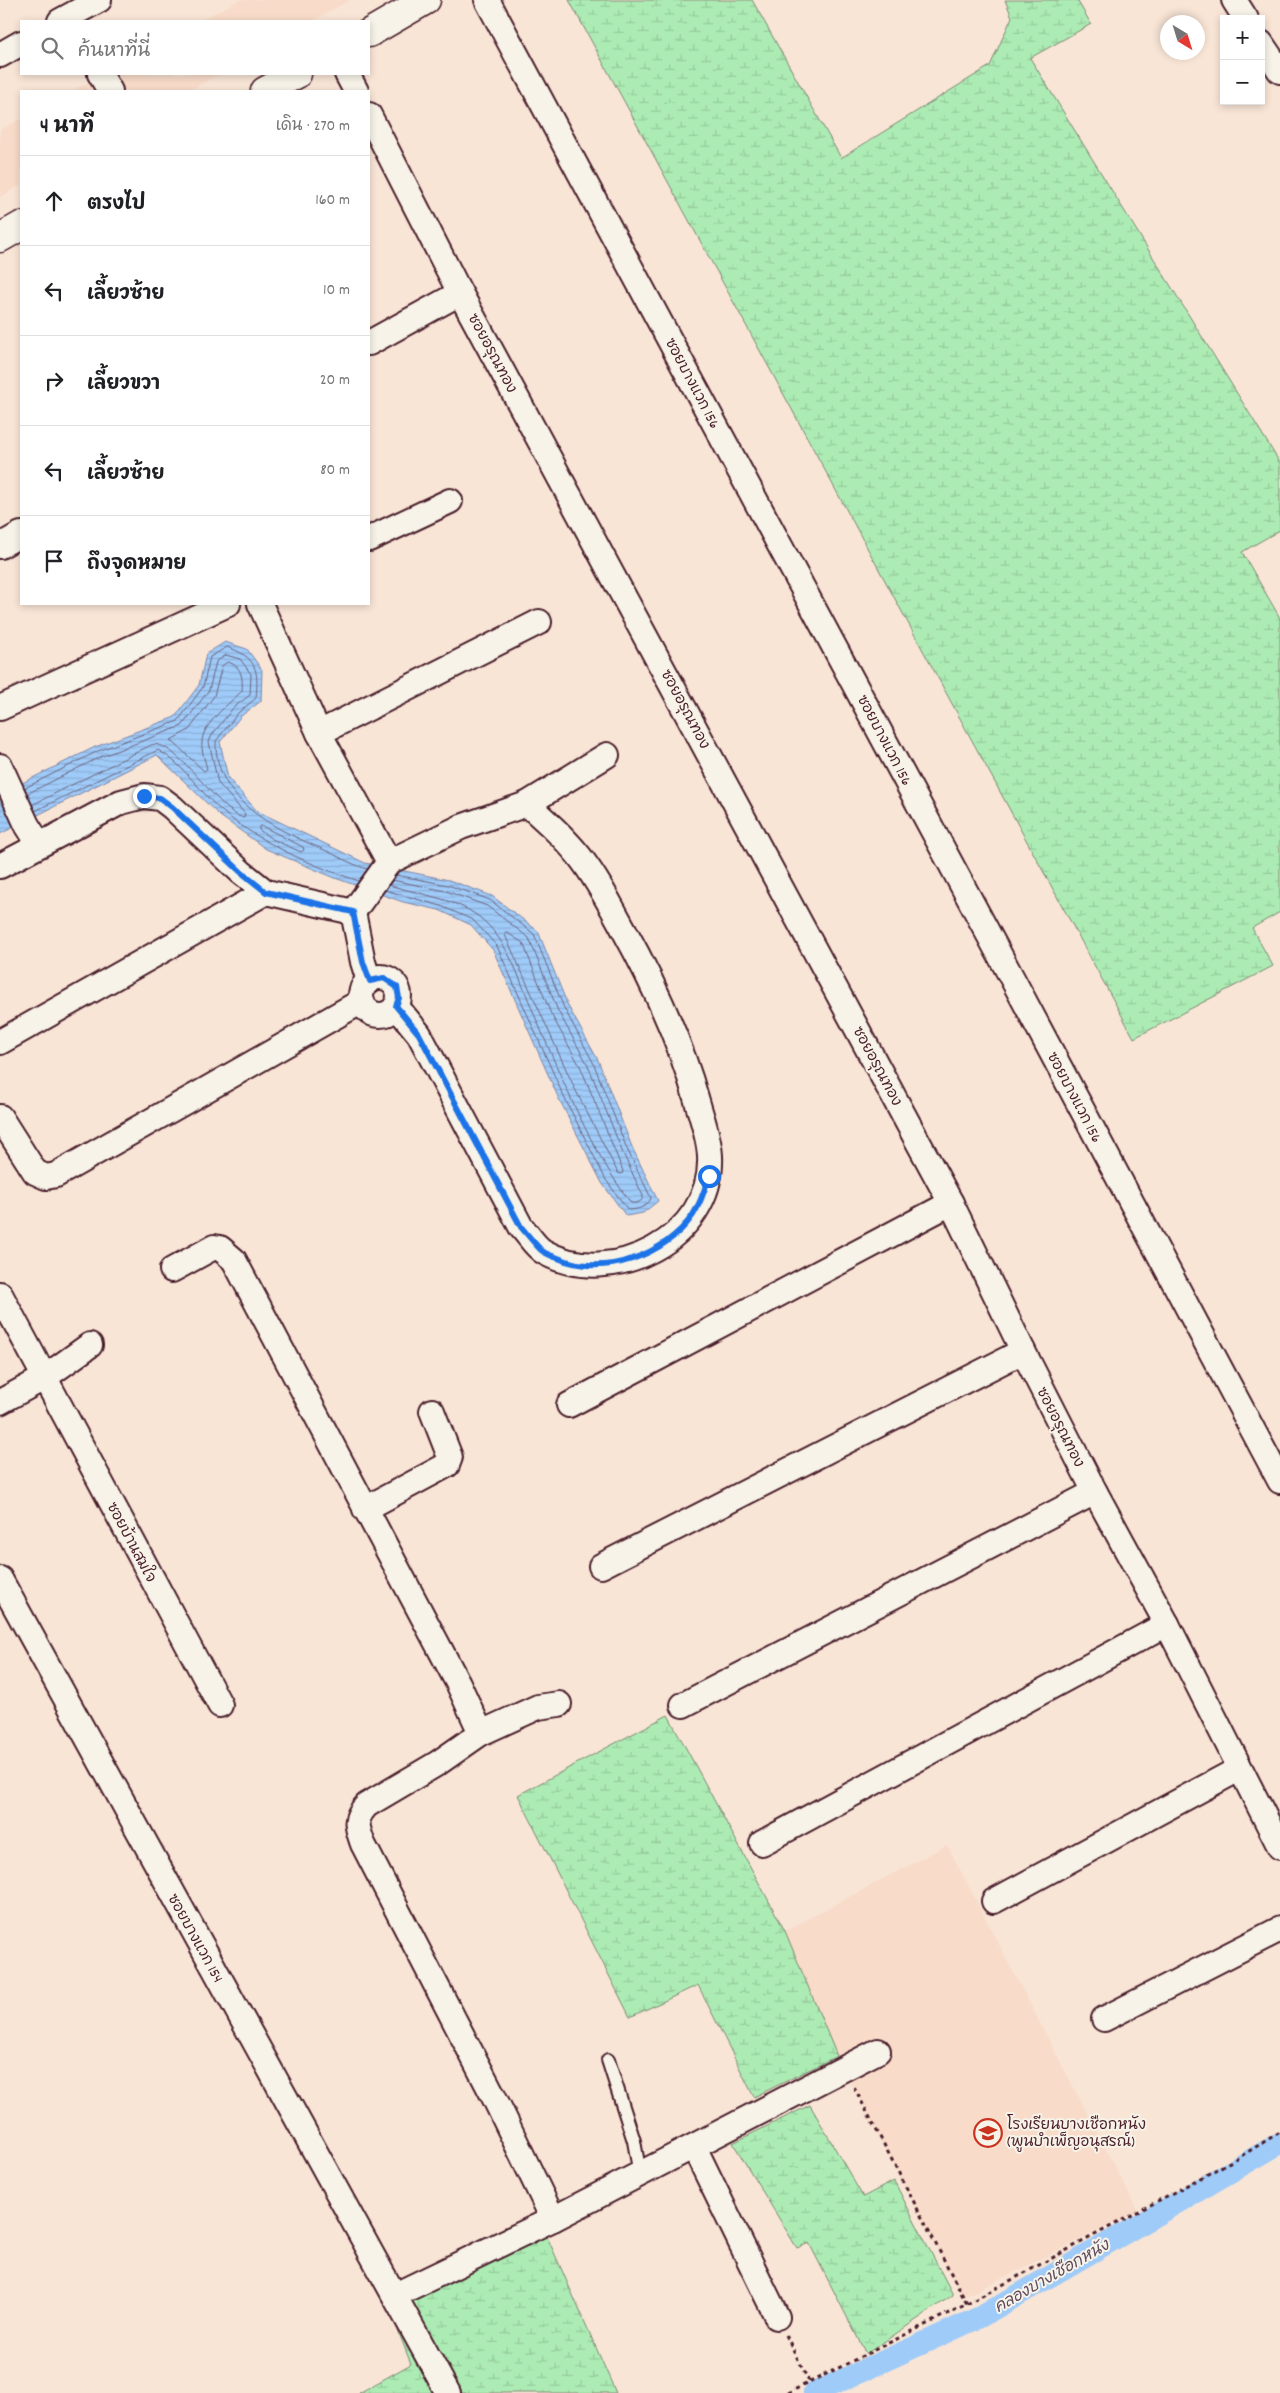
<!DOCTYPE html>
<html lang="th">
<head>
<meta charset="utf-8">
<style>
  body { margin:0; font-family:Dekko,"Playpen Sans Thai",sans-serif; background:#f6f6f6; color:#202124 }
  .controls { position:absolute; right:15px; top:15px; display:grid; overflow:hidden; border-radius:0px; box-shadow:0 2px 8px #0003 }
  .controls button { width:45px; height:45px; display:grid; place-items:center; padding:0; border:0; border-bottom:1px solid #e0e0e0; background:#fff; color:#202124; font:25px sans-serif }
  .compass { position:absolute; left:1160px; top:15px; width:45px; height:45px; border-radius:50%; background:#fff; box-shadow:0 2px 8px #0003; rotate:142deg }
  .stop { position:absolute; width:15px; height:15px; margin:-11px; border:4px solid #1a73e8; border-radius:50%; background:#fff }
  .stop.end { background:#1a73e8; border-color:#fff; box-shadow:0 1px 5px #0008 }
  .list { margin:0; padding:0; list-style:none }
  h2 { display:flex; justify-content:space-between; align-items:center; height:65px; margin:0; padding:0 20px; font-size:21px }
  h2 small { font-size:16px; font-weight:400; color:#757577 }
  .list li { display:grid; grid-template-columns:32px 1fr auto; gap:15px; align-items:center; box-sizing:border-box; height:90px; padding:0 20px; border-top:1px solid #e0e0e0 }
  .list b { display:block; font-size:19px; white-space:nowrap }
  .list em { font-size:16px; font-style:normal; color:#757577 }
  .icon { flex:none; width:28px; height:28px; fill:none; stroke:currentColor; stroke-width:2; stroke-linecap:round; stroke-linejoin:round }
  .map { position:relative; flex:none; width:1280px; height:2393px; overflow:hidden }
  .search { position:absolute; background:#fff; box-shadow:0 2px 8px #0003; left:20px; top:20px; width:350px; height:55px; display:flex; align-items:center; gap:12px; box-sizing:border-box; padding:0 18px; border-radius:0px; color:#757577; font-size:19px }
  .panel { position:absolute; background:#fff; box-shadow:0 2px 8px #0003; left:20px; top:90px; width:350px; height:515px; border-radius:0px }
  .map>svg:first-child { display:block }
  .built { fill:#f8dbc9 }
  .wetland { fill:url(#wetland-marsh); stroke:#7b8670 }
  .water { fill:url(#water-rules); stroke:#7d86a7 }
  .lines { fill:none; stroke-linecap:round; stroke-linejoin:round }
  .shore { stroke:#6c647d; stroke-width:1 }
  .canal { stroke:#9fcbf9; stroke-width:22 }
  .service-casing { stroke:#4a1f2b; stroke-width:16 }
  .minor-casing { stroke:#4a1f2b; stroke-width:28 }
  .secondary-casing { stroke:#4a1f2b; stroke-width:31 }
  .path { stroke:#4a1f2b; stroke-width:3; stroke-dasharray:4 4; stroke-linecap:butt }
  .service { stroke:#f7f3e8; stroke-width:12 }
  .minor { stroke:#f7f3e8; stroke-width:24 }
  .secondary { stroke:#f7f3e8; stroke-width:28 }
  .route { stroke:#1a73e8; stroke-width:6 }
  .labels { text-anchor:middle; stroke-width:4; stroke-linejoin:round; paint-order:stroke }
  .street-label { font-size:15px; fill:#4a1f2b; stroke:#f7f3e8 }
  .poi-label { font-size:15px; fill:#4a1f2b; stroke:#f7f3e8; text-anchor:start }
  .water-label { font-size:16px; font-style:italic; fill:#5f4a5e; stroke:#f7f3e8 }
</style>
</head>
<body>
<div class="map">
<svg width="1280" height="2393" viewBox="0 0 1280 2393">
  <defs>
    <pattern id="wetland-marsh" width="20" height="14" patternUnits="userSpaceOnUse" patternTransform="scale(1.25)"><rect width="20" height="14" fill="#acecb4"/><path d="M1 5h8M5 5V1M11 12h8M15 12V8" fill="none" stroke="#96ca9b"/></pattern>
    <pattern id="water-rules" width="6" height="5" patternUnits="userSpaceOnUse" patternTransform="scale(1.25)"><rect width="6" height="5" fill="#9fcbf9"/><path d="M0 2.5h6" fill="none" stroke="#8aaed6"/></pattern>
  </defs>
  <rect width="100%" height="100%" fill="#f8e5d6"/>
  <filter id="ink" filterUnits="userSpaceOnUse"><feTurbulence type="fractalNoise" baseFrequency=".02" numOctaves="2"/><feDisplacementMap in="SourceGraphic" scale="10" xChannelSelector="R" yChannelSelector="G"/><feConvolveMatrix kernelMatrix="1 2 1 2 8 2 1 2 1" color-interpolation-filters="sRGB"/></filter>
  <g filter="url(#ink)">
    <!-- built -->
    <g class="built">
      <polygon points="239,0 350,0 312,21 200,21"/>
      <polygon points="104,74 219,74 188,91 72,91"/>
      <polygon points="21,119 21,185 0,197 0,130"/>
      <polygon points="947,1845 1138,2211 962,2298 837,2056 785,1931"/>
    </g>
    <!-- wetland -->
    <g class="wetland">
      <polygon points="569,0 752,0 841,158 990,66 1012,17 1005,0 1077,0 1091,24 1030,58 1280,463 1280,530 1242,552 1280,618 1280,912 1252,928 1273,966 1134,1038"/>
      <polygon points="668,1715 785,1931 837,2056 754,2097 698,1985 630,2017 518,1795"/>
      <polygon points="810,2105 863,2197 894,2181 953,2295 866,2354 809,2243 797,2248 733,2143"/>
      <polygon points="545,2232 616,2393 359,2393 411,2364 386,2300"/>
    </g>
    <!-- water -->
    <polygon class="water" points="225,642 247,649 262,670 261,701 241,716 220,742 228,778 257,811 365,863 449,880 492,896 538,931 568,1006 598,1060 632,1147 658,1201 643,1213 626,1216 602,1183 558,1097 493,950 471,925 439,910 403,902 335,878 266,849 220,816 157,755 0,834 0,794 95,747 175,717 199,685 206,654"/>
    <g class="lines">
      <!-- shore -->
      <g class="shore">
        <path d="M228,662c14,4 15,16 14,29 -11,11 -40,33 -40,51 -1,9 3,18 5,27l-3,2 -33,-31 18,-10 25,-34 8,-30z"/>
        <path d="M25,788l73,-37 80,-30 25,-34 7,-30 17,-10c29,10 32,22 29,51l-18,15 -22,28c-2,62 64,90 113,111 12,6 26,14 39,17"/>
        <path d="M27,794l73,-37 82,-31 27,-36 7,-28 10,-7 14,4 11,15 -1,21 -17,13 -21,27 -3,7 9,41 27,31 -1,4c-25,-5 -69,-81 -93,-73l-119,60"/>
        <path d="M35,811l123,-61c26,14 43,44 66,63 41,32 86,52 135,68"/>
        <polygon points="262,826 303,847 304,850 301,852 272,839 259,830 259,827"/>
        <path d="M389,885c28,9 65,13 89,31 31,23 44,71 59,105 27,62 53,128 94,182 5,1 12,-1 12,-7l-21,-45 -34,-86 -30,-54 -29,-73 -42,-32 -41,-15 -54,-11"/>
        <path d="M385,890l56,16 32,14 24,26 66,149 43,85 22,30c9,0 20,-3 23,-12l-24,-49 -34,-87 -29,-54 -30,-74 -44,-34 -42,-15 -52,-10"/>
        <polygon points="506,932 523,943 551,1014 581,1068 623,1171 622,1174 618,1173 575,1089 505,935"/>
      </g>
      <!-- canal -->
      <polyline class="canal" points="814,2393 980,2317 1280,2143"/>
      <defs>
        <polyline id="service" points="608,2060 634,2141 640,2175"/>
        <g id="minor">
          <polyline points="487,0 1012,978 1280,1481"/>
          <polyline points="1234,0 1246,19"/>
          <polyline points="60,21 99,0"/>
          <polyline points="1261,43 1280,71"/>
          <polyline points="0,55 21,43"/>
          <polyline points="100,74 110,91"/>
          <polyline points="347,74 356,91"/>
          <polyline points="369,115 460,293 951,1203 1023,1351 1095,1492 1167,1624 1280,1847"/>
          <polyline points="369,343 460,293"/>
          <polyline points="369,539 450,501"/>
          <polyline points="0,546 21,534"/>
          <polyline points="0,708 228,604"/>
          <polyline points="319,733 539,622"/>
          <polyline points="0,766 27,825 39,844"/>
          <polyline points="527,804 607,755"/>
          <path d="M389,862l72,-35 66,-23c19,17 37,33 53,53 17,22 30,47 43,71 31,56 57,112 74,173 5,18 12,36 13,55 4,82 -99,134 -166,96 -9,-5 -16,-18 -23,-25l-102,-193 -23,-28"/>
          <polyline points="0,866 121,802 144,796 160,798 172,807 241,872 266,892 353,912 389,862 319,733 260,604"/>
          <polyline points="353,912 363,962 369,981"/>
          <circle cx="380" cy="996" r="19"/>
          <polyline points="0,1042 266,892"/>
          <polyline points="0,1117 35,1172 46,1177 56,1175 362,1001"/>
          <polyline points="172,1270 214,1247 220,1248 234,1260 458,1683 481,1733"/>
          <polyline points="0,1294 220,1705"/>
          <polyline points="0,1402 44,1378 90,1345"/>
          <polyline points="569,1405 951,1203"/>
          <polyline points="365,1509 447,1465 450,1457 432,1411"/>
          <polyline points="601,1566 1023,1351"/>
          <polyline points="0,1579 448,2393"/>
          <polyline points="683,1705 1095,1492"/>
          <polyline points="762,1843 1167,1624"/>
          <polyline points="994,1901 1239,1769"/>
          <polyline points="1104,2019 1280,1929"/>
          <polyline points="694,2147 777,2317"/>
          <path d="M553,2219l-59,-122 -131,-253c-6,-17 -10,-25 4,-39l71,-42 43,-30 57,-26 21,-3"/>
          <polyline points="395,2295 553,2219 878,2051"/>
        </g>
        <g id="secondary">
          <polyline points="369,33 426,0"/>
          <polyline points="265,91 297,74"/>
          <polyline points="0,238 21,226"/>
        </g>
      </defs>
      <!-- service casing -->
      <use href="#service" class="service-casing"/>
      <!-- minor casing -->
      <use href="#minor" class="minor-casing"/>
      <!-- secondary casing -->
      <use href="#secondary" class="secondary-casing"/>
      <!-- path -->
      <g class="path">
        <polyline points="854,2087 967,2304"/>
        <polyline points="786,2335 809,2382"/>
        <polyline points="788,2393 967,2304 1241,2156 1280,2132"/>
      </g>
      <!-- service -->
      <use href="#service" class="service"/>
      <!-- minor -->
      <use href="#minor" class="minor"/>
      <!-- secondary -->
      <use href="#secondary" class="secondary"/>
    </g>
  </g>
  <g class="lines" filter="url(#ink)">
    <!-- route -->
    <path class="route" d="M144,796l16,2 12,9 69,65 25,20 87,20 10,50 7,19 14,-3 13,9 2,11 -3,8 23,28 102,193c6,7 13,16 20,23 4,4 12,6 17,8 45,20 108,-3 135,-43 8,-12 12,-26 16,-39"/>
  </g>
  <!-- icons -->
  <defs>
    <symbol id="school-ring" viewBox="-11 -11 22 22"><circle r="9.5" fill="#f7f3e8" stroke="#c8321e" stroke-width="1.5"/><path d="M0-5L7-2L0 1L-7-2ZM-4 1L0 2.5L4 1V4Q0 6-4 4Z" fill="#c8321e"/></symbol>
  </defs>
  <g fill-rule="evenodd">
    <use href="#school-ring" x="972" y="2117" width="32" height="32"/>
  </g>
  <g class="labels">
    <!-- street labels -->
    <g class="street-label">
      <text transform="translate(493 353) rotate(62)" y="5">ซอยอรุณทอง</text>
      <text transform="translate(693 383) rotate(62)" y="5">ซอยบางแวก 156</text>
      <text transform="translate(686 709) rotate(62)" y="5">ซอยอรุณทอง</text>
      <text transform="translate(885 740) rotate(62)" y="5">ซอยบางแวก 156</text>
      <text transform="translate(878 1066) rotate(62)" y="5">ซอยอรุณทอง</text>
      <text transform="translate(1075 1097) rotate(62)" y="5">ซอยบางแวก 156</text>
      <text transform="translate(1061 1427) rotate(63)" y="5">ซอยอรุณทอง</text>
      <text transform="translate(132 1542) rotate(62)" y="5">ซอยบ้านสมใจ</text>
      <text transform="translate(196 1938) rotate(61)" y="5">ซอยบางแวก 154</text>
    </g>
    <!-- poi labels -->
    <g class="poi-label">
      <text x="1007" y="2129">โรงเรียนบางเชือกหนัง<tspan x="1007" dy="17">(พูนบำเพ็ญอนุสรณ์)</tspan></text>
    </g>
    <!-- water labels -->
    <g class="water-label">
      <text transform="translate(1051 2275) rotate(-30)" y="6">คลองบางเชือกหนัง</text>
    </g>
  </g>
</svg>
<div class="controls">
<button>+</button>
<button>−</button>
</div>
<svg class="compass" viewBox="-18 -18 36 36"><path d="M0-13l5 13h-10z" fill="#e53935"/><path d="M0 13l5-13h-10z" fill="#757577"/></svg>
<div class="stop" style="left:709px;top:1176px"></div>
<div class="stop end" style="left:144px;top:796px"></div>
<div class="search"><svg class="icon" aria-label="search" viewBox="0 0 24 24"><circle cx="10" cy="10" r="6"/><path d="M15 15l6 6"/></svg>ค้นหาที่นี่</div>
<section class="panel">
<h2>4 นาที<small>เดิน · 270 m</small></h2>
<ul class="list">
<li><svg class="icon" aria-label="ahead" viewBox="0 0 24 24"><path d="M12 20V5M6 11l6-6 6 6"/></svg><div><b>ตรงไป</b></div><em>160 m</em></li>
<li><svg class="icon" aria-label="left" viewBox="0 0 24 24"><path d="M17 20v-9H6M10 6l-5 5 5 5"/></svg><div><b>เลี้ยวซ้าย</b></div><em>10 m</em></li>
<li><svg class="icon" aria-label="right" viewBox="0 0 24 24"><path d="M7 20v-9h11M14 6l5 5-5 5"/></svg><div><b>เลี้ยวขวา</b></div><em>20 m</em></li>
<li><svg class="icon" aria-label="left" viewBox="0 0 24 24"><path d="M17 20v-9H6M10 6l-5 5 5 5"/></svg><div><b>เลี้ยวซ้าย</b></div><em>80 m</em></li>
<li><svg class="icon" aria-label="arrive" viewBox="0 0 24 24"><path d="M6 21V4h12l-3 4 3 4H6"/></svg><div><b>ถึงจุดหมาย</b></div></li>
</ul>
</section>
</div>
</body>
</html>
